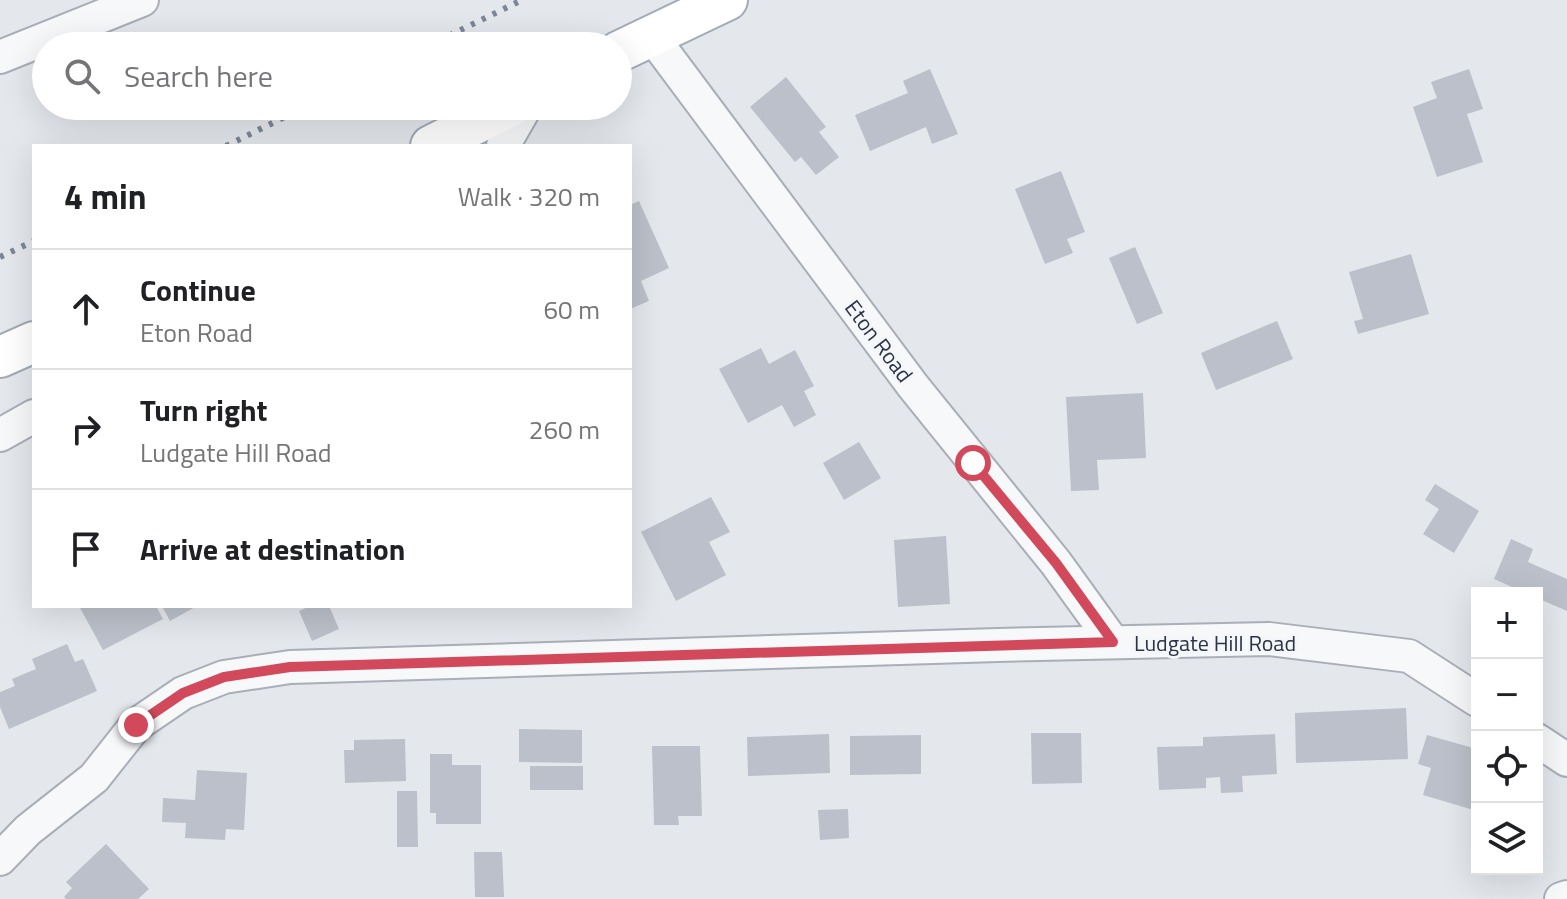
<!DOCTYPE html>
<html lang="en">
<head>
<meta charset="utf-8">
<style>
  body { margin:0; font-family:"Titillium Web",sans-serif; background:#f2f2f2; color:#202124 }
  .controls { position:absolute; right:24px; bottom:24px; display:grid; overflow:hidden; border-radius:0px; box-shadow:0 8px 32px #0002 }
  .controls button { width:72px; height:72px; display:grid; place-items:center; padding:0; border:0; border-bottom:2px solid #e0e0e0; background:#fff; color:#202124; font:40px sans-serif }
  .stop { position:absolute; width:24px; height:24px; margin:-18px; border:6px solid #d1495b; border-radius:50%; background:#fff }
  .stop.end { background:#d1495b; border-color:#fff; box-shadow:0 2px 8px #0008 }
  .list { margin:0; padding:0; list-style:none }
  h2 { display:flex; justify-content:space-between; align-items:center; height:104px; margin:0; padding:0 32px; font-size:34px }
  h2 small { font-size:26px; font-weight:400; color:#757577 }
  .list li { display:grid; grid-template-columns:52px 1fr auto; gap:24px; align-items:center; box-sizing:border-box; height:120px; padding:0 32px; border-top:2px solid #e0e0e0 }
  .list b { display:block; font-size:30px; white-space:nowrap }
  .list p { margin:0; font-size:26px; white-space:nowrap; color:#757577 }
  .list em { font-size:26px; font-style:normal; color:#757577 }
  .icon { flex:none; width:44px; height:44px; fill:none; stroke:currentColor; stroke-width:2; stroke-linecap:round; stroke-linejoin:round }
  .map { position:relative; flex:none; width:1567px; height:899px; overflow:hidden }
  .search { position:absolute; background:#fff; box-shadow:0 8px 32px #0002; left:32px; top:32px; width:600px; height:88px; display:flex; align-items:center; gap:20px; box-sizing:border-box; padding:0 28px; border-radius:44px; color:#757577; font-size:30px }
  .panel { position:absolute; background:#fff; box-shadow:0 8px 32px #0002; left:32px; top:144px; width:600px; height:464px; border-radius:0px }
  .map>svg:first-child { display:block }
  .building { fill:#bbc0ca }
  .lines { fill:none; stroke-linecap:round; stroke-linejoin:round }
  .minor-casing { stroke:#a9aeb7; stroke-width:36 }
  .major-casing { stroke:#a3abb8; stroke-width:44 }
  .minor { stroke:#f7f8fa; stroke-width:32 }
  .major { stroke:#fff; stroke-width:40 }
  .rail { stroke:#7d8696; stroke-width:6; stroke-dasharray:4 8; stroke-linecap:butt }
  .route { stroke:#d1495b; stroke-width:10 }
  .labels { text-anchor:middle; stroke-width:6; stroke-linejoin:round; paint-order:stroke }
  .street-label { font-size:22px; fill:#2b3445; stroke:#f4f6f9 }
</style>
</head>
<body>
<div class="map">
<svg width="1567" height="899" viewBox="0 0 1567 899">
  <rect width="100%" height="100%" fill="#e4e7ec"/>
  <!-- building -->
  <g class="building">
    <polygon points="930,69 958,134 932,144 926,127 870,151 855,115 908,93 903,81"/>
    <polygon points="1469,69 1483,109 1467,114 1483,162 1437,177 1413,107 1437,98 1431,82"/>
    <polygon points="786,77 826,127 819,132 839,157 816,175 801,157 795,162 750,107"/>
    <polygon points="1061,171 1085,232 1067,239 1073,253 1045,264 1015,189"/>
    <polygon points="639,201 669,268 641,281 649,301 630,309 630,205"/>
    <polygon points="1135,247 1163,313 1137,324 1109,258"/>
    <polygon points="1411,254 1429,314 1358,334 1354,321 1363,319 1349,272"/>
    <polygon points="1277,321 1293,359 1216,390 1201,353"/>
    <polygon points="761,348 769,364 795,350 814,386 804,391 816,415 794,427 782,405 748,423 719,369"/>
    <polygon points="1143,393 1146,458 1097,460 1099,490 1071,491 1066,397"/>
    <polygon points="859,442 881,478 844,500 823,463"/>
    <polygon points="1435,484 1479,511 1454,553 1423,534 1439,509 1425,500"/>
    <polygon points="711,497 730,532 709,542 726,575 676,601 641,532"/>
    <polygon points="946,536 950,604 898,607 894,540"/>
    <polygon points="1511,539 1533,549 1528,562 1567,579 1567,611 1537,598 1537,593 1526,593 1494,579"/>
    <polygon points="79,606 156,606 163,619 103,650"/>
    <polygon points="162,606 197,606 170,621"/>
    <polygon points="310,606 329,606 339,629 312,641 299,611"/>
    <polygon points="67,644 75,662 83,659 97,691 9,729 0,707 0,692 15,686 12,679 36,669 32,659"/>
    <polygon points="1406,708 1408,759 1296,763 1295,713"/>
    <polygon points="519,729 582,730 582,763 519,762"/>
    <polygon points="1031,733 1081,733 1082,783 1032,784"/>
    <polygon points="829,734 830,773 748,776 747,737"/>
    <polygon points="1275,734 1277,774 1242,776 1243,792 1221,793 1220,777 1206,778 1206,788 1159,790 1157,747 1203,746 1203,737"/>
    <polygon points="921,735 921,774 850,775 850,736"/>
    <polygon points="1427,735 1477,749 1477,811 1423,795 1431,768 1418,764"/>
    <polygon points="405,739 406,781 345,783 344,750 354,750 354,740"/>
    <polygon points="652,746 700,746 702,816 678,816 679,825 654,825"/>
    <polygon points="430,754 452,754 452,765 481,765 481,824 436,824 436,813 430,813"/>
    <rect x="530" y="766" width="53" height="24"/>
    <polygon points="197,770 247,773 244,830 226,829 225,840 185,838 186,823 162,822 163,798 195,800"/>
    <polygon points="397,791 417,791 418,847 397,847"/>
    <polygon points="848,809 849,838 820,840 818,810"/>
    <polygon points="106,844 149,889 138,899 66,899 64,897 72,888 66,882"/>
    <polygon points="474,852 502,852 504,897 475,897"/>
  </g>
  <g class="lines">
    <defs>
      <g id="minor">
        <polyline points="651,35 913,386 1056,563 1113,642"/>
        <polyline points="0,57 142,0"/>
        <polyline points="503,146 526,106"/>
        <polyline points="0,435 34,416"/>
        <polyline points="1537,740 1567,760"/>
        <polyline points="0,859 28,830 94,778 136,725 183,693 224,677 290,667 998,645 1269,639 1409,656 1477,700"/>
        <polyline points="1561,899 1567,897"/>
      </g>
      <g id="major">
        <polyline points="618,52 727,0"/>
        <polyline points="431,146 511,106"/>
        <polyline points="0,357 34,342"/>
      </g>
    </defs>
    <!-- minor casing -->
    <use href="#minor" class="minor-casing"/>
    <!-- major casing -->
    <use href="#major" class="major-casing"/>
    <!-- minor -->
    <use href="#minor" class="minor"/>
    <!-- major -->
    <use href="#major" class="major"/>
    <!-- rail -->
    <g class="rail">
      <polyline points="428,46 522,0"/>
      <polyline points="226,146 307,106"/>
      <polyline points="0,257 34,241"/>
    </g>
  </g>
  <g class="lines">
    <!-- route -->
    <polyline class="route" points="136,725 183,693 224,677 290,667 1113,642 1056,563 973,463"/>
  </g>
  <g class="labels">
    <!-- street labels -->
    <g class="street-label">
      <text transform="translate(879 341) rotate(53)" y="8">Eton Road</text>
      <text x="1215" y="651">Ludgate Hill Road</text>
    </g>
  </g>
</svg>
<div class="controls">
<button>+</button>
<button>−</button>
<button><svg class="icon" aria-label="locate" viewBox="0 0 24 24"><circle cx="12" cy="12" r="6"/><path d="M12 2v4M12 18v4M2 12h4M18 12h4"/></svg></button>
<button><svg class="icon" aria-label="layers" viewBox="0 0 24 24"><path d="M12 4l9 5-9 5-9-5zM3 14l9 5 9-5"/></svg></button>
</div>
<div class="stop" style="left:973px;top:463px"></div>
<div class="stop end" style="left:136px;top:725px"></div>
<div class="search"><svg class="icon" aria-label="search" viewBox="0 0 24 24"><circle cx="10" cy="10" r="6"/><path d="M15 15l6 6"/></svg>Search here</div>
<section class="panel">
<h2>4 min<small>Walk · 320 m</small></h2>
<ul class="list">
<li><svg class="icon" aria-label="ahead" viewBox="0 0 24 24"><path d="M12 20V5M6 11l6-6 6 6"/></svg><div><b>Continue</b><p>Eton Road</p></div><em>60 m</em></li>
<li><svg class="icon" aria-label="right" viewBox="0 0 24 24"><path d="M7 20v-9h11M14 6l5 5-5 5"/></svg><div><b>Turn right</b><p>Ludgate Hill Road</p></div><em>260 m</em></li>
<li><svg class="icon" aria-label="arrive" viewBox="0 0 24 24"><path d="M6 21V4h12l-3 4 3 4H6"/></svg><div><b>Arrive at destination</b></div></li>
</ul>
</section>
</div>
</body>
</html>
